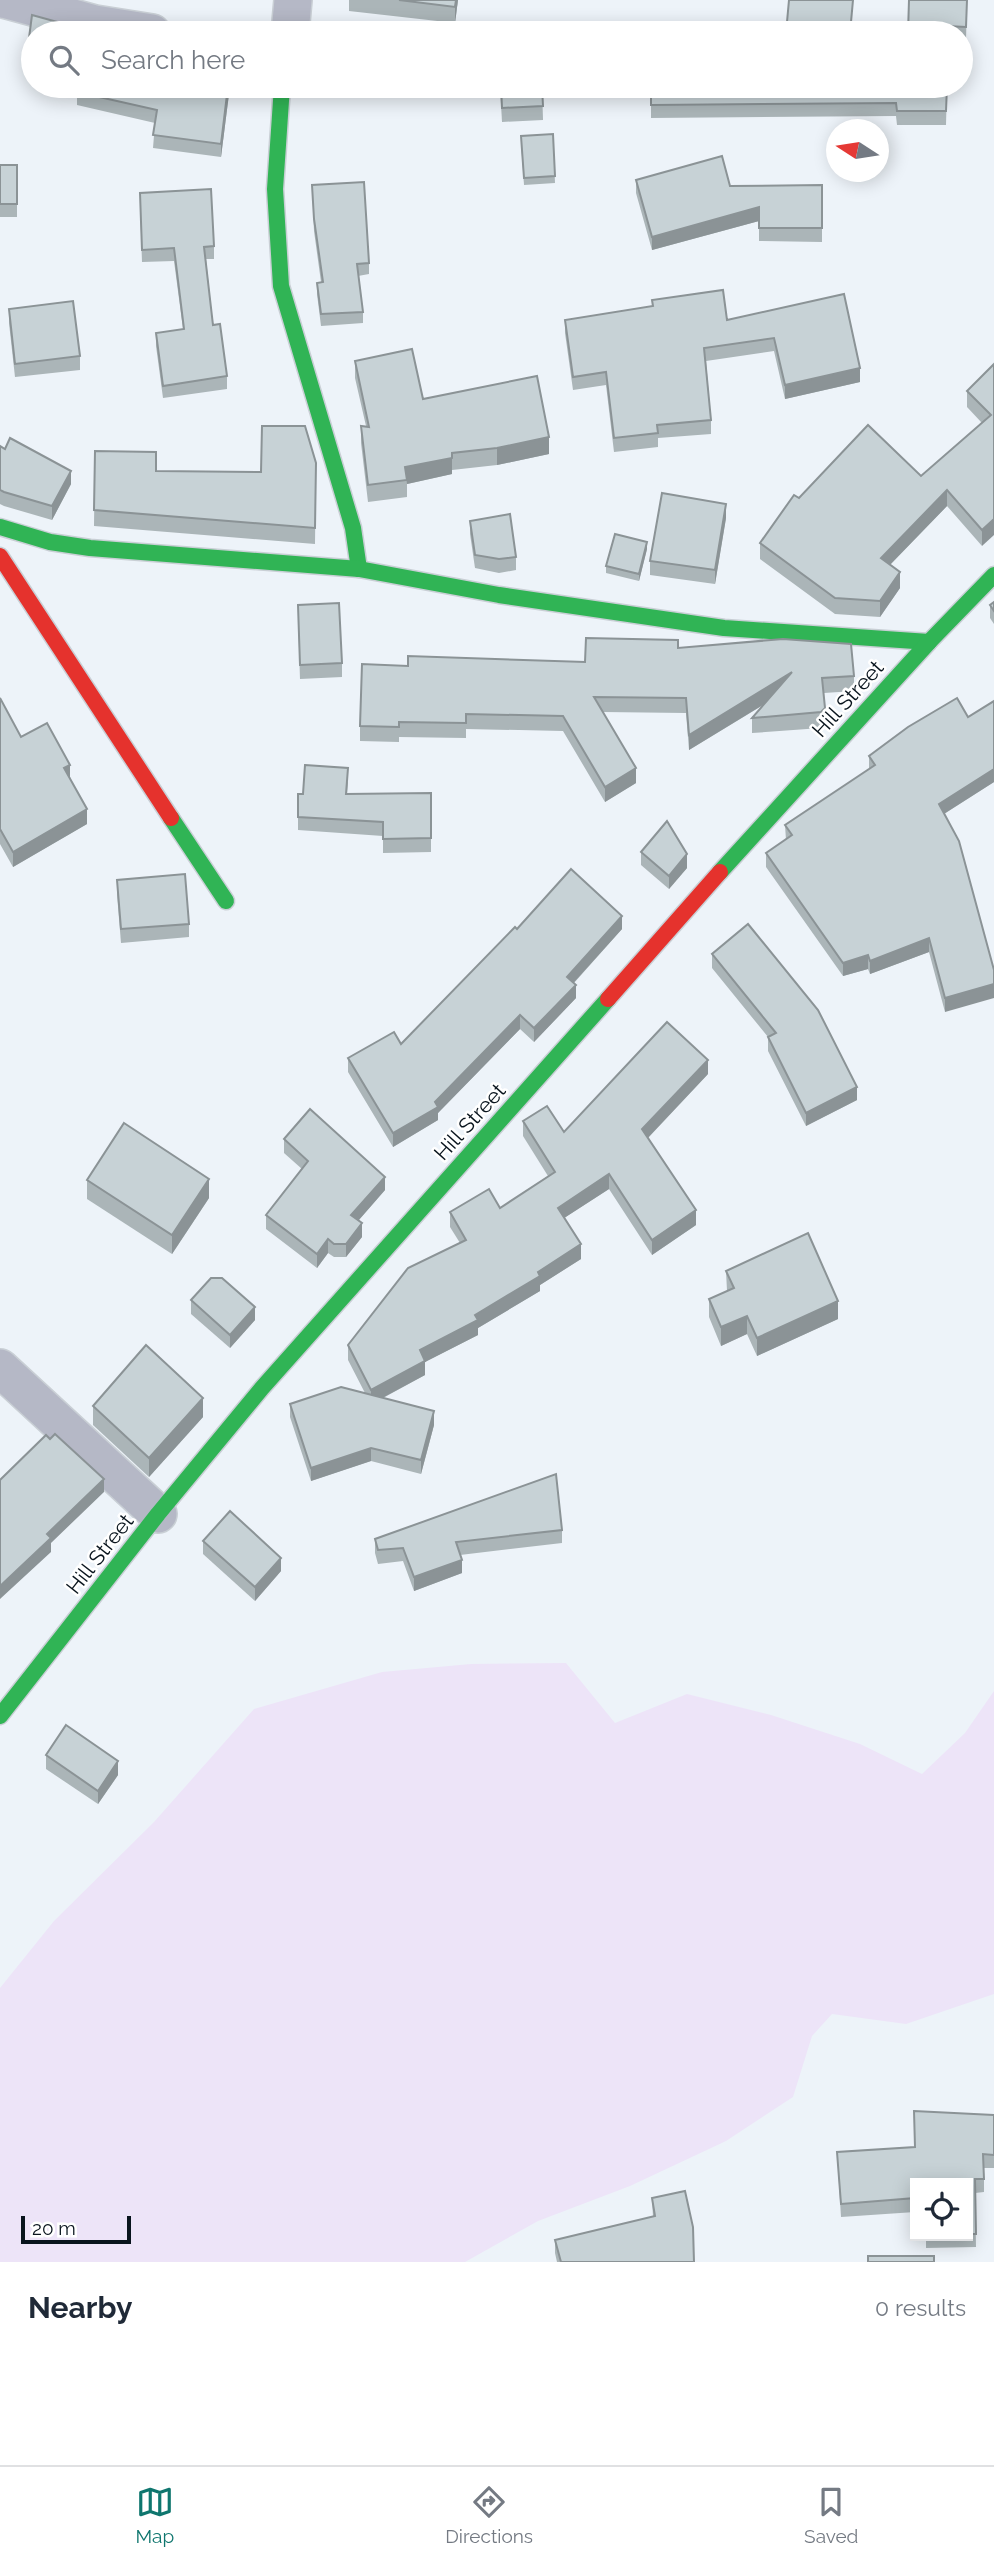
<!DOCTYPE html>
<html lang="en">
<head>
<meta charset="utf-8">
<style>
  body { margin:0; font-family:Raleway,sans-serif; background:#f2f2f3; color:#1f2937 }
  .controls { position:absolute; right:21px; bottom:21px; display:grid; overflow:hidden; border-radius:0px; box-shadow:0 4px 18px #0003 }
  .controls button { width:63px; height:63px; display:grid; place-items:center; padding:0; border:0; border-bottom:2px solid #e0e1e3; background:#fff; color:#1f2937; font:35px sans-serif }
  .compass { position:absolute; left:826px; top:119px; width:63px; height:63px; border-radius:50%; background:#fff; box-shadow:0 4px 18px #0003; rotate:282deg }
  .scale { position:absolute; left:21px; bottom:18px; width:110px; box-sizing:border-box; padding-left:7px; border:4px solid #09141d; border-top:0; font-size:19px; line-height:24px; white-space:nowrap; color:#09141d; -webkit-text-stroke:5px #fff; paint-order:stroke }
  .list { margin:0; padding:0; list-style:none }
  h2 { display:flex; justify-content:space-between; align-items:center; height:91px; margin:0; padding:0 28px; font-size:30px }
  h2 small { font-size:23px; font-weight:400; color:#747a83 }
  .icon { flex:none; width:38px; height:38px; fill:none; stroke:currentColor; stroke-width:2; stroke-linecap:round; stroke-linejoin:round }
  .map { position:relative; flex:none; width:994px; height:2262px; overflow:hidden }
  .search { position:absolute; background:#fff; box-shadow:0 4px 18px #0003; left:21px; right:21px; top:21px; height:77px; display:flex; align-items:center; gap:18px; box-sizing:border-box; padding:0 24px; border-radius:38px; color:#747a83; font-size:26px }
  .sheet { height:203px; background:#fff }
  nav { display:flex; justify-content:space-around; align-items:center; box-sizing:border-box; height:98px; border-top:2px solid #e0e1e3; background:#fff; font-size:19px; color:#747a83 }
  nav a { display:grid; justify-items:center; gap:4px }
  nav .on { color:#0f766e }
  .map>svg:first-child { display:block }
  .green { fill:#ede4f8 }
  .lines { fill:none; stroke-linecap:round; stroke-linejoin:round }
  .street-casing { stroke:#c9cfd5; stroke-width:40 }
  .fast-casing { stroke:#c9cfd5; stroke-width:19 }
  .jam-casing { stroke:#c9cfd5; stroke-width:19 }
  .street { stroke:#b5b8c6; stroke-width:37 }
  .fast { stroke:#30b455; stroke-width:16 }
  .jam { stroke:#e5322d; stroke-width:16 }
  .wall { fill:#abb5b8 }
  .shaded-wall { fill:#8b9396 }
  .building { fill:#c7d2d6; stroke:#8b9396; stroke-width:2 }
  .labels { text-anchor:middle; stroke-width:5; stroke-linejoin:round; paint-order:stroke }
  .street-label { font-size:21px; fill:#09141d; stroke:#fff }
</style>
</head>
<body>
<div class="map">
<svg width="994" height="2262" viewBox="0 0 994 2262">
  <rect width="100%" height="100%" fill="#edf3f9"/>
  <!-- green -->
  <polygon class="green" points="566,1663 615,1723 687,1694 771,1715 860,1744 922,1774 965,1733 994,1691 994,1994 906,2024 832,2014 812,2036 793,2097 726,2141 630,2186 538,2221 465,2262 0,2262 0,1988 54,1921 154,1822 254,1709 382,1672 471,1664"/>
  <g class="lines">
    <defs>
      <g id="street">
        <polyline points="7,0 95,24 152,33"/>
        <polyline points="290,33 293,0"/>
        <polyline points="0,1368 158,1514"/>
      </g>
      <g id="fast">
        <polyline points="282,86 275,189 281,286 353,528 359,569"/>
        <polyline points="0,527 50,542 90,548 359,569 499,595 724,628 929,642"/>
        <polyline points="171,818 226,901"/>
        <polyline points="720,872 929,642 994,575"/>
        <polyline points="0,1716 158,1514 262,1388 608,999"/>
      </g>
      <g id="jam">
        <polyline points="0,556 171,818"/>
        <polyline points="608,999 720,872"/>
      </g>
    </defs>
    <!-- street casing -->
    <use href="#street" class="street-casing"/>
    <!-- fast casing -->
    <use href="#fast" class="fast-casing"/>
    <!-- jam casing -->
    <use href="#jam" class="jam-casing"/>
    <!-- street -->
    <use href="#street" class="street"/>
    <!-- fast -->
    <use href="#fast" class="fast"/>
    <!-- jam -->
    <use href="#jam" class="jam"/>
  </g>
  <!-- wall -->
  <g class="wall">
    <polygon points="349,0 458,0 455,23 349,11"/>
    <polygon points="967,0 966,40 961,40 961,33 908,33"/>
    <polygon points="32,15 90,31 105,33 33,33 33,75 26,74 26,61"/>
    <polygon points="230,86 221,157 153,148 155,123 77,105 77,92"/>
    <polygon points="500,86 542,86 543,120 502,122"/>
    <polygon points="651,86 947,86 946,125 897,125 896,116 651,118"/>
    <polygon points="553,134 555,183 524,185 521,143"/>
    <rect x="0" y="165" width="17" height="52"/>
    <polygon points="636,180 730,186 822,185 822,242 759,241 759,221 652,250 636,193"/>
    <polygon points="312,185 369,263 369,274 358,276 363,312 363,323 321,326 317,294 317,283 321,282 314,231"/>
    <polygon points="140,206 214,246 214,259 206,259 213,325 227,376 227,389 163,398 156,346 156,333 183,329 174,261 142,262"/>
    <polygon points="844,294 860,382 785,399 774,351 706,361 711,420 711,434 658,438 658,447 614,452 606,385 573,390 565,333 565,320 652,306 652,300 727,320"/>
    <polygon points="9,309 80,356 80,370 15,377 9,323"/>
    <polygon points="355,361 423,399 549,454 497,465 452,470 452,474 407,484 407,497 368,502 361,443 361,426 366,426 355,378"/>
    <polygon points="994,364 982,546 947,506 890,565 900,588 880,617 835,614 760,559 760,543 799,498 921,476 982,423 967,407 967,391"/>
    <polygon points="0,446 71,484 52,520 4,506 0,504"/>
    <polygon points="95,451 156,471 261,472 316,463 315,544 94,526"/>
    <polygon points="726,518 715,584 650,575 650,561"/>
    <polygon points="470,521 516,557 516,570 499,573 475,568 470,534"/>
    <polygon points="647,549 639,581 606,573 606,566"/>
    <polygon points="994,602 994,624 990,618 990,605"/>
    <polygon points="298,618 342,663 342,677 300,679"/>
    <polygon points="678,648 854,676 854,691 824,693 825,724 821,728 752,733 752,718 765,704 689,750 686,713 603,712 636,783 605,802 563,731 466,729 466,738 399,737 399,742 360,741 360,726 408,666 585,662"/>
    <polygon points="0,698 21,737 70,777 87,824 13,867 0,844"/>
    <polygon points="869,756 994,782 944,814 959,841 945,1012 929,952 870,974 868,969 843,976 766,867 766,853 786,840 785,825 869,769"/>
    <polygon points="348,782 347,794 431,793 431,852 383,853 383,836 298,830 298,817 303,794"/>
    <polygon points="641,852 687,868 669,889 641,865"/>
    <polygon points="117,880 189,924 189,937 121,943 117,894"/>
    <polygon points="517,929 622,929 574,983 576,998 534,1042 520,1029 438,1113 438,1120 393,1147 348,1072 348,1058 401,1044"/>
    <polygon points="712,954 857,1100 806,1126 768,1051 768,1037 712,968"/>
    <polygon points="708,1074 648,1138 696,1225 652,1255 609,1189 564,1218 581,1259 540,1285 540,1291 478,1328 478,1335 425,1362 425,1375 383,1398 434,1425 421,1474 371,1461 311,1481 290,1417 290,1404 365,1393 348,1360 348,1345 460,1243 450,1227 450,1212 500,1208 548,1176 523,1136 523,1121 564,1132"/>
    <polygon points="284,1139 385,1190 358,1221 362,1237 346,1257 334,1257 328,1253 317,1268 266,1229 266,1215 302,1169 284,1153"/>
    <polygon points="87,1180 209,1198 172,1254 87,1199"/>
    <polygon points="726,1271 838,1319 757,1356 747,1334 721,1346 709,1317 709,1299 727,1291"/>
    <polygon points="191,1300 255,1320 230,1348 191,1314"/>
    <polygon points="93,1406 203,1417 149,1477 93,1425"/>
    <polygon points="562,1530 562,1543 460,1555 462,1573 414,1591 403,1561 378,1564 375,1553 375,1539"/>
    <polygon points="203,1541 281,1571 255,1601 203,1554"/>
    <polygon points="46,1755 118,1775 98,1804 46,1769"/>
    <polygon points="994,2115 994,2168 984,2168 984,2192 975,2193 976,2247 926,2248 926,2236 968,2236 968,2183 915,2183 915,2212 841,2217 837,2152 915,2147"/>
    <polygon points="652,2198 694,2262 557,2262 555,2253 555,2240 653,2217"/>
  </g>
  <!-- shaded-wall -->
  <g class="shaded-wall">
    <polygon points="456,0 458,0 455,23 455,7"/>
    <polygon points="228,86 230,86 221,157 221,144"/>
    <polygon points="759,207 759,221 652,250 652,237"/>
    <polygon points="860,368 860,382 785,399 785,385"/>
    <polygon points="549,437 549,454 497,465 497,448"/>
    <polygon points="452,458 452,474 407,484 405,467"/>
    <polygon points="71,471 71,484 52,520 52,506"/>
    <polygon points="947,490 947,506 881,574 881,558"/>
    <polygon points="726,504 726,518 715,584 715,570"/>
    <polygon points="994,519 994,535 982,546 982,530"/>
    <polygon points="647,542 647,549 639,581 639,574"/>
    <polygon points="900,572 900,588 880,617 880,601"/>
    <polygon points="792,672 792,687 689,750 689,735"/>
    <polygon points="825,708 825,724 821,728 821,712"/>
    <polygon points="70,765 70,780 64,768"/>
    <polygon points="636,768 636,783 605,802 605,787"/>
    <polygon points="994,769 994,782 939,817 939,804"/>
    <polygon points="87,809 87,824 13,867 13,852"/>
    <polygon points="687,854 687,868 669,889 669,876"/>
    <polygon points="622,916 622,929 567,990 567,977"/>
    <polygon points="929,938 929,952 870,974 870,961"/>
    <polygon points="868,955 868,969 843,976 843,963"/>
    <polygon points="994,984 994,998 945,1012 945,998"/>
    <polygon points="576,985 576,998 534,1042 534,1028"/>
    <polygon points="520,1015 520,1029 438,1113 438,1120 393,1147 393,1133 435,1102"/>
    <polygon points="708,1060 708,1074 642,1144 642,1129"/>
    <polygon points="857,1087 857,1100 806,1126 806,1113"/>
    <polygon points="609,1174 609,1189 558,1222 558,1208"/>
    <polygon points="385,1177 385,1190 351,1229 351,1215"/>
    <polygon points="209,1179 209,1198 172,1254 172,1235"/>
    <polygon points="696,1210 696,1225 652,1255 652,1240"/>
    <polygon points="362,1223 362,1237 346,1257 346,1244"/>
    <polygon points="328,1239 328,1253 317,1268 317,1254"/>
    <polygon points="581,1244 581,1259 540,1285 540,1291 478,1328 478,1335 425,1362 425,1375 371,1404 371,1390 420,1350 475,1315 538,1272"/>
    <polygon points="838,1301 838,1319 757,1356 757,1338"/>
    <polygon points="255,1307 255,1320 230,1348 230,1335"/>
    <polygon points="747,1316 747,1334 721,1346 721,1327"/>
    <polygon points="203,1398 203,1417 149,1477 149,1458"/>
    <polygon points="434,1411 434,1425 421,1474 421,1460"/>
    <polygon points="371,1448 371,1461 311,1481 311,1468"/>
    <polygon points="104,1479 104,1492 51,1543 51,1552 0,1599 0,1586 47,1534"/>
    <polygon points="281,1558 281,1571 255,1601 255,1587"/>
    <polygon points="462,1560 462,1573 414,1591 414,1577"/>
    <polygon points="118,1761 118,1775 98,1804 98,1791"/>
  </g>
  <!-- building -->
  <g class="building">
    <polygon points="399,0 456,0 455,7"/>
    <polygon points="789,0 853,0 850,33 786,33"/>
    <polygon points="909,0 967,0 966,27 947,26 947,33 908,33"/>
    <polygon points="32,15 90,31 105,33 33,33 33,62 26,61"/>
    <polygon points="79,86 228,86 221,144 153,135 157,110 77,92"/>
    <polygon points="501,86 542,86 543,106 502,108"/>
    <polygon points="651,86 947,86 946,111 897,111 896,103 651,105"/>
    <polygon points="553,134 555,176 524,178 521,136"/>
    <polygon points="722,156 730,186 822,185 822,228 759,228 759,207 652,237 636,180"/>
    <rect x="0" y="165" width="17" height="39"/>
    <polygon points="364,182 369,263 357,264 363,312 321,314 317,283 323,282 314,219 312,185"/>
    <polygon points="211,189 214,246 204,247 213,325 220,324 227,376 163,386 156,333 184,329 174,248 142,250 140,193"/>
    <polygon points="723,290 727,320 844,294 860,368 785,385 774,338 704,348 711,420 657,425 658,433 614,438 606,372 573,377 565,320 653,306 652,300"/>
    <polygon points="73,301 80,356 15,364 9,309"/>
    <polygon points="412,349 423,399 537,376 549,437 497,448 452,453 452,458 405,467 407,480 368,485 361,426 369,427 355,361"/>
    <polygon points="994,364 994,519 982,530 947,490 881,558 900,572 880,601 835,598 760,543 794,495 799,498 868,425 921,476 991,415 967,391"/>
    <polygon points="262,426 305,426 316,463 315,528 94,510 95,451 156,452 156,471 261,472"/>
    <polygon points="10,438 71,471 52,506 4,492 0,490 0,446 5,449"/>
    <polygon points="662,493 726,504 715,570 650,561"/>
    <polygon points="510,514 516,557 499,559 475,555 470,521"/>
    <polygon points="615,534 647,542 639,574 606,566"/>
    <polygon points="994,602 994,611 990,605"/>
    <polygon points="339,603 342,663 300,665 298,605"/>
    <polygon points="586,638 678,640 678,648 783,639 851,644 854,676 822,678 825,708 821,712 752,718 792,672 689,735 686,698 594,697 636,768 605,787 563,716 466,714 466,723 399,722 399,727 360,726 362,664 408,666 408,656 585,662"/>
    <polygon points="0,698 21,737 47,723 70,765 64,768 87,809 13,852 0,829"/>
    <polygon points="957,698 968,717 994,701 994,769 939,804 959,841 994,970 994,984 945,998 929,938 870,961 868,955 843,963 766,853 792,835 785,825 875,765 869,756 908,727"/>
    <polygon points="305,765 348,768 346,794 431,793 431,838 383,839 383,822 298,817 298,794 303,794"/>
    <polygon points="667,821 687,854 669,876 641,852"/>
    <polygon points="571,869 622,916 567,977 576,985 534,1028 520,1015 435,1102 438,1107 393,1133 348,1058 394,1032 401,1044 515,927 517,929"/>
    <polygon points="185,874 189,924 121,929 117,880"/>
    <polygon points="748,924 818,1010 857,1087 806,1113 768,1037 776,1033 712,954"/>
    <polygon points="667,1022 708,1060 642,1129 696,1210 652,1240 609,1174 558,1208 581,1244 538,1272 540,1276 475,1315 478,1320 420,1350 425,1361 371,1390 348,1345 408,1268 466,1240 450,1212 489,1189 500,1208 555,1172 523,1121 547,1106 564,1132"/>
    <polygon points="310,1109 385,1177 351,1215 362,1223 346,1244 334,1244 328,1239 317,1254 266,1215 308,1161 284,1139"/>
    <polygon points="124,1123 209,1179 172,1235 87,1180"/>
    <polygon points="808,1233 838,1301 757,1338 747,1316 721,1327 709,1299 734,1288 726,1271"/>
    <polygon points="211,1278 222,1278 255,1307 230,1335 191,1300"/>
    <polygon points="146,1345 203,1398 149,1458 93,1406"/>
    <polygon points="341,1387 434,1411 421,1460 371,1448 311,1468 290,1404"/>
    <polygon points="55,1434 104,1479 47,1534 51,1538 0,1586 0,1480 46,1435 50,1439"/>
    <polygon points="556,1474 562,1530 456,1542 462,1560 414,1577 403,1548 378,1550 375,1539"/>
    <polygon points="230,1511 281,1558 255,1587 203,1541"/>
    <polygon points="66,1725 118,1761 98,1791 46,1755"/>
    <polygon points="914,2111 994,2115 994,2155 983,2154 984,2179 975,2179 976,2234 968,2234 968,2183 915,2183 915,2198 841,2204 837,2152 915,2147"/>
    <polygon points="685,2191 693,2227 694,2262 561,2262 555,2240 655,2216 652,2198"/>
    <rect x="868" y="2256" width="66" height="6"/>
  </g>
  <g class="labels">
    <!-- street labels -->
    <g class="street-label">
      <text transform="translate(848 699) rotate(-48)" y="7">Hill Street</text>
      <text transform="translate(470 1122) rotate(-48)" y="7">Hill Street</text>
      <text transform="translate(100 1554) rotate(-52)" y="7">Hill Street</text>
    </g>
  </g>
</svg>
<div class="controls">
<button><svg class="icon" aria-label="locate" viewBox="0 0 24 24"><circle cx="12" cy="12" r="6"/><path d="M12 2v4M12 18v4M2 12h4M18 12h4"/></svg></button>
</div>
<svg class="compass" viewBox="-18 -18 36 36"><path d="M0-13l5 13h-10z" fill="#e53935"/><path d="M0 13l5-13h-10z" fill="#747a83"/></svg>
<div class="scale">20 m</div>
<div class="search"><svg class="icon" aria-label="search" viewBox="0 0 24 24"><circle cx="10" cy="10" r="6"/><path d="M15 15l6 6"/></svg>Search here</div>
</div>
<section class="sheet">
<h2>Nearby<small>0 results</small></h2>
<ul class="list">
</ul>
</section>
<nav>
<a class="on"><svg class="icon" aria-label="map" viewBox="0 0 24 24"><path d="M3 6l6-2 6 2 6-2v14l-6 2-6-2-6 2zM9 4v14M15 6v14"/></svg>Map</a>
<a><svg class="icon" aria-label="directions" viewBox="0 0 24 24"><path d="M12 3l9 9-9 9-9-9zM9 14v-3h6M13 9l2 2-2 2"/></svg>Directions</a>
<a><svg class="icon" aria-label="saved" viewBox="0 0 24 24"><path d="M7 4h10v16l-5-4-5 4z"/></svg>Saved</a>
</nav>
</body>
</html>
